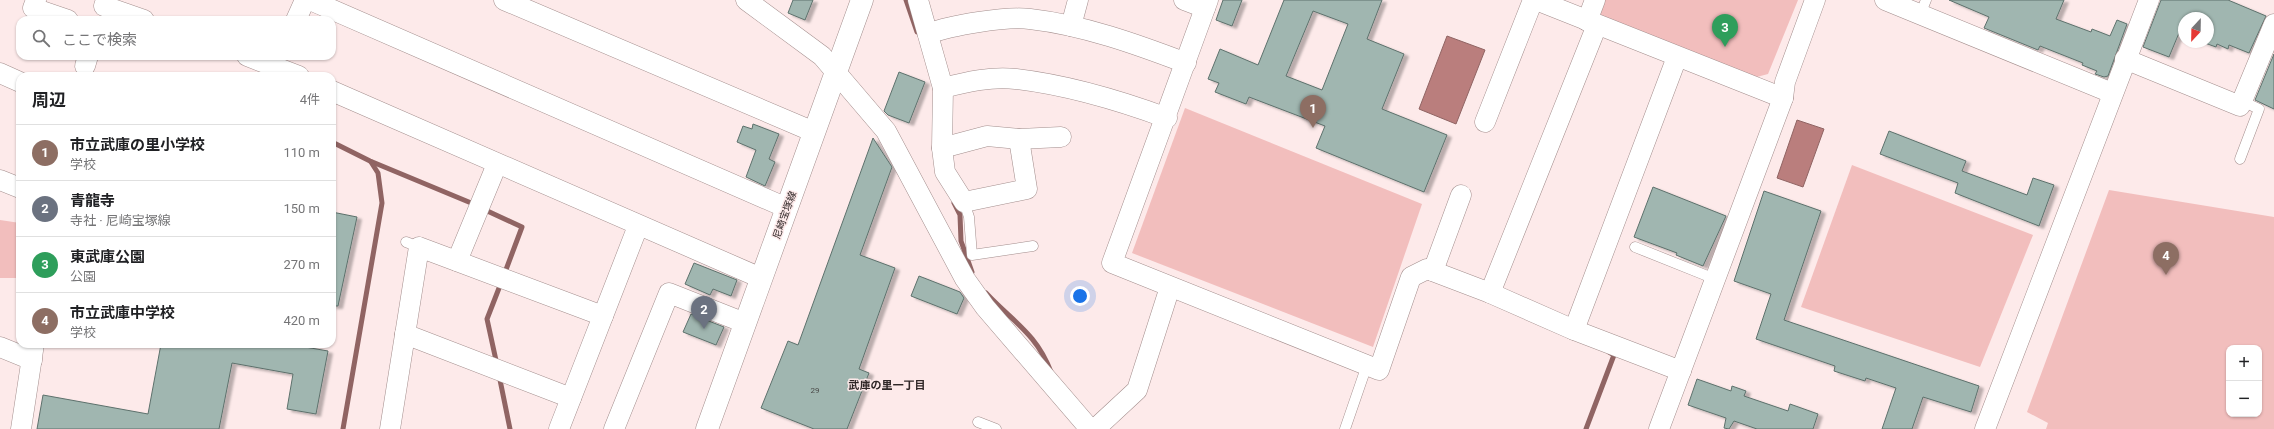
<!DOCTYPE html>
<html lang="ja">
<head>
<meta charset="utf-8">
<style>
  body { margin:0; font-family:Roboto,"Noto Sans JP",sans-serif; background:#f6f6f6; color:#202124 }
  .controls { position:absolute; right:12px; bottom:12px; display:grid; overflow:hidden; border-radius:8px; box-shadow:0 1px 3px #0004 }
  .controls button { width:36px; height:36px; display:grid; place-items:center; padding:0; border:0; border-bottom:1px solid #e0e0e0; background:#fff; color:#202124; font:20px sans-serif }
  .compass { position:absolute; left:2178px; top:12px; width:36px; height:36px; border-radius:50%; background:#fff; box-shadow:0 1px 3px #0004; rotate:202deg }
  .you { position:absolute; left:1080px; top:296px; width:14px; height:14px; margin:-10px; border:3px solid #fff; border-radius:50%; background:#1a73e8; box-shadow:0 0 0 6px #1a73e833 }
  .badge { display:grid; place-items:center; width:26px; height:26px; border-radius:50%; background:#256a5e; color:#fff; font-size:13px; font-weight:700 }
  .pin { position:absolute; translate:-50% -33px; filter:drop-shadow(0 1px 2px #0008) }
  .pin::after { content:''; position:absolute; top:21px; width:14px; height:12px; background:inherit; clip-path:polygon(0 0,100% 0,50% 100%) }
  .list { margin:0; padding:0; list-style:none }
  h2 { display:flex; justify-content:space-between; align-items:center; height:52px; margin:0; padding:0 16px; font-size:17px }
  h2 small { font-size:13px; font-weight:400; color:#757577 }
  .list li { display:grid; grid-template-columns:26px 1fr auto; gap:12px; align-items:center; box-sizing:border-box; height:56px; padding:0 16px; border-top:1px solid #e0e0e0 }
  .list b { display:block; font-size:15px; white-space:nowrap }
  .list p { margin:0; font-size:13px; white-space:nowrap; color:#757577 }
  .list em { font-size:13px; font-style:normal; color:#757577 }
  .icon { flex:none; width:22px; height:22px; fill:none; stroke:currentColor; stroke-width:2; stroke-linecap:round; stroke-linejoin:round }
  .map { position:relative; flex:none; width:2274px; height:429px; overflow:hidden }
  .search { position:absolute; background:#fff; box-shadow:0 1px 3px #0004; left:16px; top:16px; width:320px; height:44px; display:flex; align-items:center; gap:10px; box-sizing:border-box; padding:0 14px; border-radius:12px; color:#757577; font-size:15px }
  .panel { position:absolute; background:#fff; box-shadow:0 1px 3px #0004; left:16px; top:72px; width:320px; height:276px; border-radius:12px }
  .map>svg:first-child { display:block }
  .green { fill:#f2bebd; fill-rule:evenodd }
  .water { fill:#ba7e7d; stroke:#906463 }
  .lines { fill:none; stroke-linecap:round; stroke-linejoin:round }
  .stream { stroke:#906463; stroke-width:5 }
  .building { fill:#a0b6b0; stroke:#5d716c; fill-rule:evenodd; filter:url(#shadow) }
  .service-casing { stroke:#a38e8d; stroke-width:11 }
  .minor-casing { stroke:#a38e8d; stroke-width:21 }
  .primary-casing { stroke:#a38e8d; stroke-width:23 }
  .service { stroke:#fff; stroke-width:10 }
  .minor { stroke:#fff; stroke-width:20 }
  .primary { stroke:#fff; stroke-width:22 }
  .labels { text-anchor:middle; stroke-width:3; stroke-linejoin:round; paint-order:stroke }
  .number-label { font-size:8px; fill:#4b4b49 }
  .street-label { font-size:10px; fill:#2f2727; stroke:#fdeaea }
  .neighbourhood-label { font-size:11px; font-weight:bold; fill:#2f2727; stroke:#fdeaea }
</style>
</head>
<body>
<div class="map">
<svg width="2274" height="429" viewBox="0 0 2274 429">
  <defs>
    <filter id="shadow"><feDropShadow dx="4.5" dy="2.5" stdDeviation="1" flood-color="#0004"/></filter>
  </defs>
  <rect width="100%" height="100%" fill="#fdeaea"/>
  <!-- green -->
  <g class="green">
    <polygon points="1603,0 1798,0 1768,74 1753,78 1600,20 1598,13"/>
    <polygon points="1185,108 1422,204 1373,347 1132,253"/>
    <polygon points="1852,165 2033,235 1980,367 1801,307"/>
    <path d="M2109,190l165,27v212h-228l2,-6 -21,-11zM2229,348h30v66h-30z"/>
    <polygon points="0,220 20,223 20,278 0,278"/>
  </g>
  <!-- water -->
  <g class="water">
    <polygon points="1447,36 1485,50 1456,124 1419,109"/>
    <polygon points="1797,120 1824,129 1803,187 1777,178"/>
  </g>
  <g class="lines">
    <!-- stream -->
    <g class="stream">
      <polyline points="906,0 917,32"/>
      <polyline points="332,142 370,161 476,205"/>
      <polyline points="954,203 960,215 961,241 972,272"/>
      <polyline points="483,209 522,227 504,275"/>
      <path d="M986,293c27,29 50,40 65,79"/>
      <polyline points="497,365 487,319 501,283"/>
      <polyline points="499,375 510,429"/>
      <polyline points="343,429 382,203 378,173 371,162"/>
      <polyline points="1586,429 1614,355 1609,352"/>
    </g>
  </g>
  <!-- building -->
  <g class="building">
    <polygon points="793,0 813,0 805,20 788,13"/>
    <polygon points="1223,0 1242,0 1232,26 1216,20"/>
    <path d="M1284,0h98l-15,39 37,15 -22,55 65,26 -23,57 -108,-44 9,-22 -76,-29 -3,7 -31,-12 4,-9 -11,-4 12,-30 38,16zM1313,11l35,13 -26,66 -36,-14z"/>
    <polygon points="1949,0 2064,0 2056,19 2091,32 2092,29 2110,36 2117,20 2127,24 2108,76 2104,77 2095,74 2097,71 2082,65 2083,63 2040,46 2038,50 1984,28 1989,17"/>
    <polygon points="2161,0 2228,0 2266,16 2249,53 2229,45 2228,49 2217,44 2216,47 2202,42 2208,42 2208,18 2184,18 2184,35 2179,33 2169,57 2143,47"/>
    <polygon points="2274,54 2274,109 2255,100"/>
    <polygon points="899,72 925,82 909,123 888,115 884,111"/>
    <polygon points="753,124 779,134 769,159 775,162 765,186 746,177 756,150 737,142 743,126 752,129"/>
    <polygon points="1889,131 1966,161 1962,171 2027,195 2033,178 2054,185 2039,226 1955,193 1958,183 1880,154"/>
    <polygon points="873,138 892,167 860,255 895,268 859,369 869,373 847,429 814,429 761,408 788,341 798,345"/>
    <polygon points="1653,187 1726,216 1703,266 1676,255 1677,253 1634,237"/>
    <polygon points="1764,191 1821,211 1784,320 1979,386 1971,412 1923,397 1912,429 1882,429 1896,388 1866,378 1865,381 1834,371 1835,366 1756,339 1771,294 1734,281"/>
    <polygon points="332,212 357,217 338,306 332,306"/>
    <polygon points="694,263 737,280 731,296 713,289 710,295 685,284"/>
    <polygon points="919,276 960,292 964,298 957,314 911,296"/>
    <polygon points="691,314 724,327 716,345 683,332"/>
    <polygon points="161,344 288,344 328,351 316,414 287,409 293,374 232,363 219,429 37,429 43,395 148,414"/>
    <polygon points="1697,379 1731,391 1732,386 1746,391 1744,396 1788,411 1790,404 1818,414 1813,429 1757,429 1734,421 1729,429 1724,428 1726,418 1688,405"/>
  </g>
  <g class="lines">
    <defs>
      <g id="service">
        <polyline points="1920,15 1926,0"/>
        <polyline points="2240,159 2259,109 2242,101"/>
        <polyline points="964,202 969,217 972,255 1033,246"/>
        <polyline points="406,242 419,247"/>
        <polyline points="1635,247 1715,279"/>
        <polyline points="978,422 996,429"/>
        <polyline points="1345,429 1367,365"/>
      </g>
      <g id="minor">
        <polyline points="36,0 33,8 68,20"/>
        <polyline points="106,0 104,6 144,20"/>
        <polyline points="310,0 787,208"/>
        <polyline points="504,0 814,132"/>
        <polyline points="746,0 822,56 886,131 965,279 985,307 1090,429"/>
        <polyline points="918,0 943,88 942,148 945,172 964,202 1027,189 1019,139"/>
        <polyline points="1184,0 1205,8"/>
        <polyline points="1208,0 1112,263 1379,370 1411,277 1427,269 1490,293"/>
        <polyline points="1536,0 1783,98"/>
        <polyline points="1885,0 2112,93"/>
        <polyline points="296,20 305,0"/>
        <polyline points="1587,21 1595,0"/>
        <polyline points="1597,25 1490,293 1574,330 1681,371"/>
        <polyline points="1071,26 1078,0"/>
        <path d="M928,34c23,-9 79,-18 102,-15 53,6 106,25 156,44"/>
        <polyline points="247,56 299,76"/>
        <polyline points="2125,59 2240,106 2274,24"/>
        <polyline points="85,66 88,56"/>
        <polyline points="0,73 20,82"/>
        <path d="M943,88c23,-6 49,-12 73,-9 51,6 102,21 151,39"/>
        <polyline points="332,91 761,278"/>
        <polyline points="1485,122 1533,0"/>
        <polyline points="942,148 987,136 1019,139 1061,137"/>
        <polyline points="0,180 20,188"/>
        <polyline points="457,261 497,164"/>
        <polyline points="1433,271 1461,195"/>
        <polyline points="1574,330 1677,57"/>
        <polyline points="405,334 571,398"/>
        <polyline points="0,347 32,360"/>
        <polyline points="21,429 34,344"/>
        <polyline points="390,429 419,247 603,316"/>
        <polyline points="559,429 638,226"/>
        <polyline points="614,429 669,293 745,323"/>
        <polyline points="1095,429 1137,390 1170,287"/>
        <polyline points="1659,429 1783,98 1785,82 1815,0"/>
        <polyline points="1985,429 2149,0"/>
      </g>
      <polyline id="primary" points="707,429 862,0"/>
    </defs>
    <!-- service casing -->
    <use href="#service" class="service-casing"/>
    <!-- minor casing -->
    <use href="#minor" class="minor-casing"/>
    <!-- primary casing -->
    <use href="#primary" class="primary-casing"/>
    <!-- service -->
    <use href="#service" class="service"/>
    <!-- minor -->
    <use href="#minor" class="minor"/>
    <!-- primary -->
    <use href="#primary" class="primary"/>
  </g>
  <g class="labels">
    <!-- number labels -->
    <g class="number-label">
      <text x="815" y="393">29</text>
    </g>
    <!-- street labels -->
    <g class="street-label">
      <text transform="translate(784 215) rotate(-70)" y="4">尼崎宝塚線</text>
    </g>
    <!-- neighbourhood labels -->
    <g class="neighbourhood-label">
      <text x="887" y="389">武庫の里一丁目</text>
    </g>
  </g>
</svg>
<div class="controls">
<button>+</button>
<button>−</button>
</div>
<svg class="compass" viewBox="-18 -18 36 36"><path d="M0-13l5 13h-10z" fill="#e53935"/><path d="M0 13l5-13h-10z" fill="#757577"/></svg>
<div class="you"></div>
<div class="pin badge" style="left:1313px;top:128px;background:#8d6e63">1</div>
<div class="pin badge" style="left:704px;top:329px;background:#6b7280">2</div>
<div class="pin badge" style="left:1725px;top:47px;background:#2e9e5b">3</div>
<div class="pin badge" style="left:2166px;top:275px;background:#8d6e63">4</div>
<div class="search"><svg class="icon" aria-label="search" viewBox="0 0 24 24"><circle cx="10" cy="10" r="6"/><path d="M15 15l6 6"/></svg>ここで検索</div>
<section class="panel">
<h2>周辺<small>4件</small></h2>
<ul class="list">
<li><span class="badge" style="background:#8d6e63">1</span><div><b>市立武庫の里小学校</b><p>学校</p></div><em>110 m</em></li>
<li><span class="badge" style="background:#6b7280">2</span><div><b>青龍寺</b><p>寺社 · 尼崎宝塚線</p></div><em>150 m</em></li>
<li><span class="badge" style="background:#2e9e5b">3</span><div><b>東武庫公園</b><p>公園</p></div><em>270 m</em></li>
<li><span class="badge" style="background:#8d6e63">4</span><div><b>市立武庫中学校</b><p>学校</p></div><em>420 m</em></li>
</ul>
</section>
</div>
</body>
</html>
